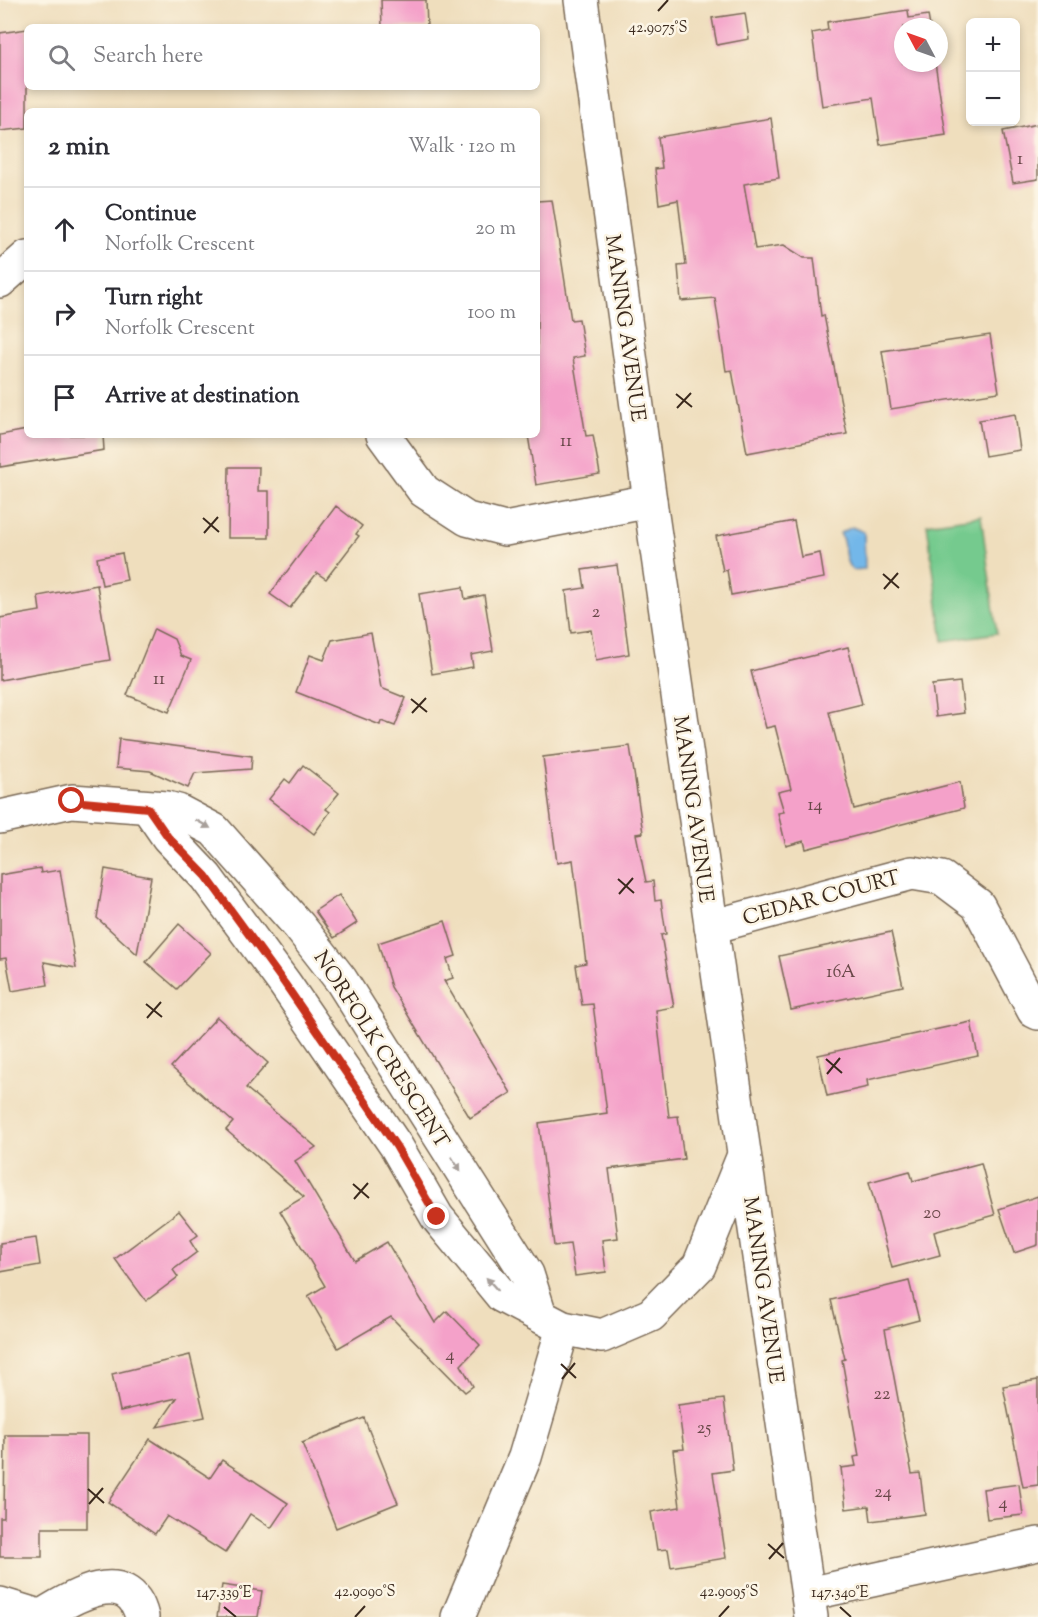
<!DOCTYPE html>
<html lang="en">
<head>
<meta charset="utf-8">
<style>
  body { margin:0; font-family:"Sorts Mill Goudy",serif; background:#f2f2f3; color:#2b2b33 }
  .controls { position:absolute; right:18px; top:18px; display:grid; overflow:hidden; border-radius:9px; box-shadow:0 3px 9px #0003 }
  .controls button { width:54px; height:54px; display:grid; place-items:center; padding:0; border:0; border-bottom:2px solid #e1e1e2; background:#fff; color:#2b2b33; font:30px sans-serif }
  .compass { position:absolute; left:894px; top:18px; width:54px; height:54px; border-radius:50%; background:#fff; box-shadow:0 3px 9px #0003; rotate:311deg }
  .stop { position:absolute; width:18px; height:18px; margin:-14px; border:4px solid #c8321e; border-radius:50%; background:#fff }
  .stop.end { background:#c8321e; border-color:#fff; box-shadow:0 2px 6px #0008 }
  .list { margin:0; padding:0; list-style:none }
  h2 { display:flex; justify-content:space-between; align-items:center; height:78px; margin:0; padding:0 24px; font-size:26px }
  h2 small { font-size:20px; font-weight:400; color:#7c7c81 }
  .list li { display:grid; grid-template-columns:39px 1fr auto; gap:18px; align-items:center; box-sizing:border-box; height:84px; padding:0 24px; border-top:2px solid #e1e1e2 }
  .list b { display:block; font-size:22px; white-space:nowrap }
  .list p { margin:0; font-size:20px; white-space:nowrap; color:#7c7c81 }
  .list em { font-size:20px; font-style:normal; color:#7c7c81 }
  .icon { flex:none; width:33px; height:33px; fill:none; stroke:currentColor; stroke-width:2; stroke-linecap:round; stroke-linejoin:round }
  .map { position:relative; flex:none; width:1038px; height:1617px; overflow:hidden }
  .search { position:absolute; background:#fff; box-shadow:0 3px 9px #0003; left:24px; top:24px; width:516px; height:66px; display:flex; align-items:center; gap:15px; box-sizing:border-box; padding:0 21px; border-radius:9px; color:#7c7c81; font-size:22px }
  .panel { position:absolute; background:#fff; box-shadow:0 3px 9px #0003; left:24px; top:108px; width:516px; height:330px; border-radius:9px }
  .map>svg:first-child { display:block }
  .pitch { fill:#75ca8e; stroke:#587a56; stroke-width:1.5 }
  .water { fill:#73b7e9; stroke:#577084; stroke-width:1.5 }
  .building { fill:#f4a1c9 }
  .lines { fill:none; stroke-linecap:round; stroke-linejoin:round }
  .minor-casing { stroke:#7a6956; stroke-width:36 }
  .minor { stroke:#fff; stroke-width:33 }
  .oneway { fill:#a79f9a }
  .route { stroke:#c8321e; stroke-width:8 }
  .ticks { fill:none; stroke:#3b2a1e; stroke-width:2 }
  .labels { text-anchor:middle; stroke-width:5; stroke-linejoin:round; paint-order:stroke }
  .number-label { font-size:18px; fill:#694849 }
  .street-label { font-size:21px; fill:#3b2a1e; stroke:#fcf5e5 }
  .ticks-label { font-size:15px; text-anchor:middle; fill:#3b2a1e; stroke:#fcf5e5; stroke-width:5; stroke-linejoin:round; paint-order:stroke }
</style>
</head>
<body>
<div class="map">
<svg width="1038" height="1617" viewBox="0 0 1038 1617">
  <rect width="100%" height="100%" fill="#fcf5e5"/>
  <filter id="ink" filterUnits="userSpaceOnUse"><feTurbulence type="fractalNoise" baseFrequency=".0167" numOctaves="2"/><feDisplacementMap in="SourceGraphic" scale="12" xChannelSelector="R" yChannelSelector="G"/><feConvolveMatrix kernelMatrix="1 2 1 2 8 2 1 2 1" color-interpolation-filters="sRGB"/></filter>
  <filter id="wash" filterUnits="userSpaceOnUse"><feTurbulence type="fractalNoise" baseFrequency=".008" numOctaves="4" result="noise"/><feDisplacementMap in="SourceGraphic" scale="24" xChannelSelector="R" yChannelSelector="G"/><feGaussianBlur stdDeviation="1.35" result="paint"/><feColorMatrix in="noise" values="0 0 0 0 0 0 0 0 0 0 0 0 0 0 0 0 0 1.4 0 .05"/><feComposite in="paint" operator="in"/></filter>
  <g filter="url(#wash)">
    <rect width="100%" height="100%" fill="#efdebd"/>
    <!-- pitch -->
    <polygon class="pitch" points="981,516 997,633 943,641 927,524"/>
    <!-- water -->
    <path class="water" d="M852,527l12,5 1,37 -13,1c-10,-11 -5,-25 -12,-37z"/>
    <g id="blocks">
      <!-- building -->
      <g class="building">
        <polygon points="381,0 426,0 427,27 382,27"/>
        <polygon points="908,10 909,18 928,15 930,27 903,27 903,63 935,63 946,135 880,145 873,98 822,106 812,33 828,30 827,22"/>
        <polygon points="745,13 749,39 717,45 712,18"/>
        <polygon points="27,29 27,128 0,131 0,33"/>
        <polygon points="771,118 779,178 744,184 755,249 784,245 804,258 814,258 821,316 824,315 847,434 747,453 732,370 726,371 715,298 681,301 678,266 686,265 678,200 659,204 655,169 662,168 658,137"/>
        <polygon points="1038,124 1038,179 1013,183 1003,131"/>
        <polygon points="552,200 571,320 579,319 585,356 573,358 586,436 593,435 600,474 536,485 528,435 537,435 537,201"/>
        <polygon points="990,335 999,392 891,409 882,351"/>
        <polygon points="1015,414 1020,450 985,456 979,420"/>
        <polygon points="27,430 27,435 103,435 104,450 0,467 0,435"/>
        <polygon points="229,467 259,467 258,491 269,491 269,538 228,538"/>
        <polygon points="336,506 362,526 356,534 359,536 326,579 317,573 290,608 270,594"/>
        <polygon points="794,521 801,557 820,553 824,578 731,595 727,570 723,571 716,536"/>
        <polygon points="122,553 127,580 102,585 97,558"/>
        <polygon points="617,565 629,654 596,660 591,630 571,633 566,591 585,588 582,570"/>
        <polygon points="97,585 110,660 0,680 0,618 40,611 38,596"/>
        <polygon points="463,587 465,599 484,595 493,651 471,655 473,667 432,674 419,594"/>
        <polygon points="154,629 174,639 181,656 191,660 169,712 127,695"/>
        <polygon points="371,633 381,688 406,698 395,726 381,721 380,725 296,692 310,655 324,660 332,640"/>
        <polygon points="848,647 862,704 829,712 854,809 960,782 964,808 806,849 804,841 786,846 778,813 784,812 778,792 791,789 775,726 766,728 751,671"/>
        <polygon points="960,682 964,713 936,717 932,685"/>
        <polygon points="119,739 252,756 251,769 195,773 188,788 150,771 116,768"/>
        <polygon points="630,746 643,833 636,834 646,882 653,881 655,901 661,900 666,934 661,935 674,1007 656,1010 669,1117 678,1116 684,1159 609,1169 618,1238 602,1240 606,1272 575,1276 570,1244 554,1246 539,1123 607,1113 593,1004 582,1005 576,965 586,963 573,860 557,863 543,757"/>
        <polygon points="303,765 339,793 326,809 330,812 314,834 269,799 285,779 290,783"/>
        <polygon points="40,868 41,873 60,870 76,968 44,962 48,985 12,991 6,958 0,959 0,875"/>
        <polygon points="105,869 151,877 137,954 97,918"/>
        <polygon points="339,895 357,923 334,938 315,911"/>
        <polygon points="445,921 456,956 447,959 453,978 444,981 511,1093 470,1118 391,987 378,943"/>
        <polygon points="179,924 211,953 177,989 146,962"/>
        <polygon points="891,932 903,986 791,1010 779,956"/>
        <polygon points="217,1017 268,1063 246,1088 316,1147 295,1161 355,1261 387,1242 435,1323 447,1311 480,1345 461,1365 473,1386 465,1392 391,1317 338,1348 308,1296 325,1286 280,1211 304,1197 226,1130 233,1122 171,1067"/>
        <polygon points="971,1022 978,1056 867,1080 868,1087 827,1096 818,1055"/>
        <polygon points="981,1163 995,1215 934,1232 940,1255 892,1268 869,1182 910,1171 913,1181"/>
        <polygon points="1038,1196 1038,1245 1014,1253 999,1209"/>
        <polygon points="179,1211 198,1235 190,1241 197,1252 173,1270 178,1277 146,1301 115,1259"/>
        <polygon points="36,1238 40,1265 0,1272 0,1243"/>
        <polygon points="909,1281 919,1320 885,1329 912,1474 920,1473 925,1514 871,1521 869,1506 846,1509 841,1468 856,1466 854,1457 859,1456 842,1360 845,1359 831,1300"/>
        <polygon points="190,1355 205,1417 157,1427 177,1398 120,1411 112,1374"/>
        <polygon points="1038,1380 1038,1485 1023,1487 1003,1386"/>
        <polygon points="724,1399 733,1470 713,1473 726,1558 671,1567 668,1549 657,1550 651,1512 680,1507 673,1450 684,1449 678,1405"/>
        <polygon points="364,1418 398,1503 336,1528 302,1443"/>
        <polygon points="5,1435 87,1435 87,1528 42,1528 42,1557 0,1557 0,1518 4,1518"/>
        <polygon points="150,1439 210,1478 222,1460 288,1503 271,1528 250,1514 225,1553 167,1516 155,1534 108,1502"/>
        <polygon points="1019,1484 1023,1515 987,1519 983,1489"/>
        <polygon points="222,1585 262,1591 258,1617 217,1617"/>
      </g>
    </g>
  </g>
  <g filter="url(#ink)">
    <use href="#blocks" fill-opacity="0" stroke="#7a6956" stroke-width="1.5"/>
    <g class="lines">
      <defs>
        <g id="minor">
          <polyline points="581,0 650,501 811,1617"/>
          <polyline points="0,281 27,257"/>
          <polyline points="383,435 424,491 467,519 505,529 650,501"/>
          <polyline points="148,808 168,837 206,877 285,984 396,1146 437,1217 502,1296 563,1328 602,1336 651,1315 699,1266 744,1155"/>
          <polyline points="0,817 72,801 167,808 178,811 214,830 299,926 341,980 527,1274 540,1315"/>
          <polyline points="711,927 912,873 942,878 978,905 1034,1011 1038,1013"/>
          <polyline points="808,1594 1038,1544"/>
          <polyline points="0,1604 42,1617"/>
          <path d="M42,1616c28,-18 87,-54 100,1"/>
          <polyline points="458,1617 525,1457 563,1328"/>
        </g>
      </defs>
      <!-- minor casing -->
      <use href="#minor" class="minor-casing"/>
      <!-- minor -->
      <use href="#minor" class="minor"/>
    </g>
    <!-- one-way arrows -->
    <defs><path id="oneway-solid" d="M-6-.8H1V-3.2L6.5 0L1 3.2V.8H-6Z" transform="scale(1.5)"/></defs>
    <g class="oneway">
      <use href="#oneway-solid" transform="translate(203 824) rotate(29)"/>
      <use href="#oneway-solid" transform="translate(456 1164) rotate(57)"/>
      <use href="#oneway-solid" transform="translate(492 1284) rotate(-132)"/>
    </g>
  </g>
  <g class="lines" filter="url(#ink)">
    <!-- route -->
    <polyline class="route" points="72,801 148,808 168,837 206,876 285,984 396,1146 437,1217"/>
  </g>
  <!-- ticks -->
  <path class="ticks" d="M658,11l10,-11M676,394l16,13M677,408l14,-15M203,518l16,14M204,533l14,-16M883,574l16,14M884,589l14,-16M411,699l16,13M412,713l14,-15M618,879l16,14M619,894l14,-16M146,1004l16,13M147,1018l14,-16M826,1059l16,14M827,1074l13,-16M353,1184l16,14M354,1199l14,-16M561,1364l15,14M562,1379l13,-16M88,1489l16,14M89,1504l14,-16M768,1544l16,14M769,1559l14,-16M224,1607l12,10M840,1607l11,10M355,1617l10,-11M719,1617l10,-11"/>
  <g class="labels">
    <!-- number labels -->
    <g class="number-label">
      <text x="1020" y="164">1</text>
      <text x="566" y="446">11</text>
      <text x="596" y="617">2</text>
      <text x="159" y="684">11</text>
      <text x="815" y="810">14</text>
      <text x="841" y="977">16A</text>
      <text x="932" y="1218">20</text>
      <text x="450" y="1360">4</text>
      <text x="882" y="1399">22</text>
      <text x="704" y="1433">25</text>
      <text x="883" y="1497">24</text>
      <text x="1003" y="1508">4</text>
    </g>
    <!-- street labels -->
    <g class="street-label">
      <text transform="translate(626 328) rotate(82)" y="7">MANING AVENUE</text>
      <text transform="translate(694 809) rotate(82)" y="7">MANING AVENUE</text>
      <text transform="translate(821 897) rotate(-15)" y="7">CEDAR COURT</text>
      <text transform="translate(382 1049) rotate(57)" y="7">NORFOLK CRESCENT</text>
      <text transform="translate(764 1290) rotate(82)" y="7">MANING AVENUE</text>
    </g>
  </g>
  <g class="ticks-label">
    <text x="658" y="32">42.9075°S</text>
    <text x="365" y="1596">42.9090°S</text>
    <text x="729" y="1596">42.9095°S</text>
    <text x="224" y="1597">147.339°E</text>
    <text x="840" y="1597">147.340°E</text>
  </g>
</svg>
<div class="controls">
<button>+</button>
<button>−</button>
</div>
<svg class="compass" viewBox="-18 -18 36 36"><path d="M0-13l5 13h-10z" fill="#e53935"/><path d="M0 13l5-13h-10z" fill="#7c7c81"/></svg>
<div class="stop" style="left:72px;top:801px"></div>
<div class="stop end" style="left:437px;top:1217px"></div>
<div class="search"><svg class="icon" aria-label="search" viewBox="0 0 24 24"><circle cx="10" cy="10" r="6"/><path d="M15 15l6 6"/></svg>Search here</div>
<section class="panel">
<h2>2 min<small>Walk · 120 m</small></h2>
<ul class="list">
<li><svg class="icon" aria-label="ahead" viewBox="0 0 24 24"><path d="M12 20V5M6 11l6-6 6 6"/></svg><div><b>Continue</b><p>Norfolk Crescent</p></div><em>20 m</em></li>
<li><svg class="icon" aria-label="right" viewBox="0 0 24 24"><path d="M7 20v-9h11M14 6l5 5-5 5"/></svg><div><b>Turn right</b><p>Norfolk Crescent</p></div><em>100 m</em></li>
<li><svg class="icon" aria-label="arrive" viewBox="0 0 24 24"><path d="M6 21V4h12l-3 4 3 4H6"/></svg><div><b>Arrive at destination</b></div></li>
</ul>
</section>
</div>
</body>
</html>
